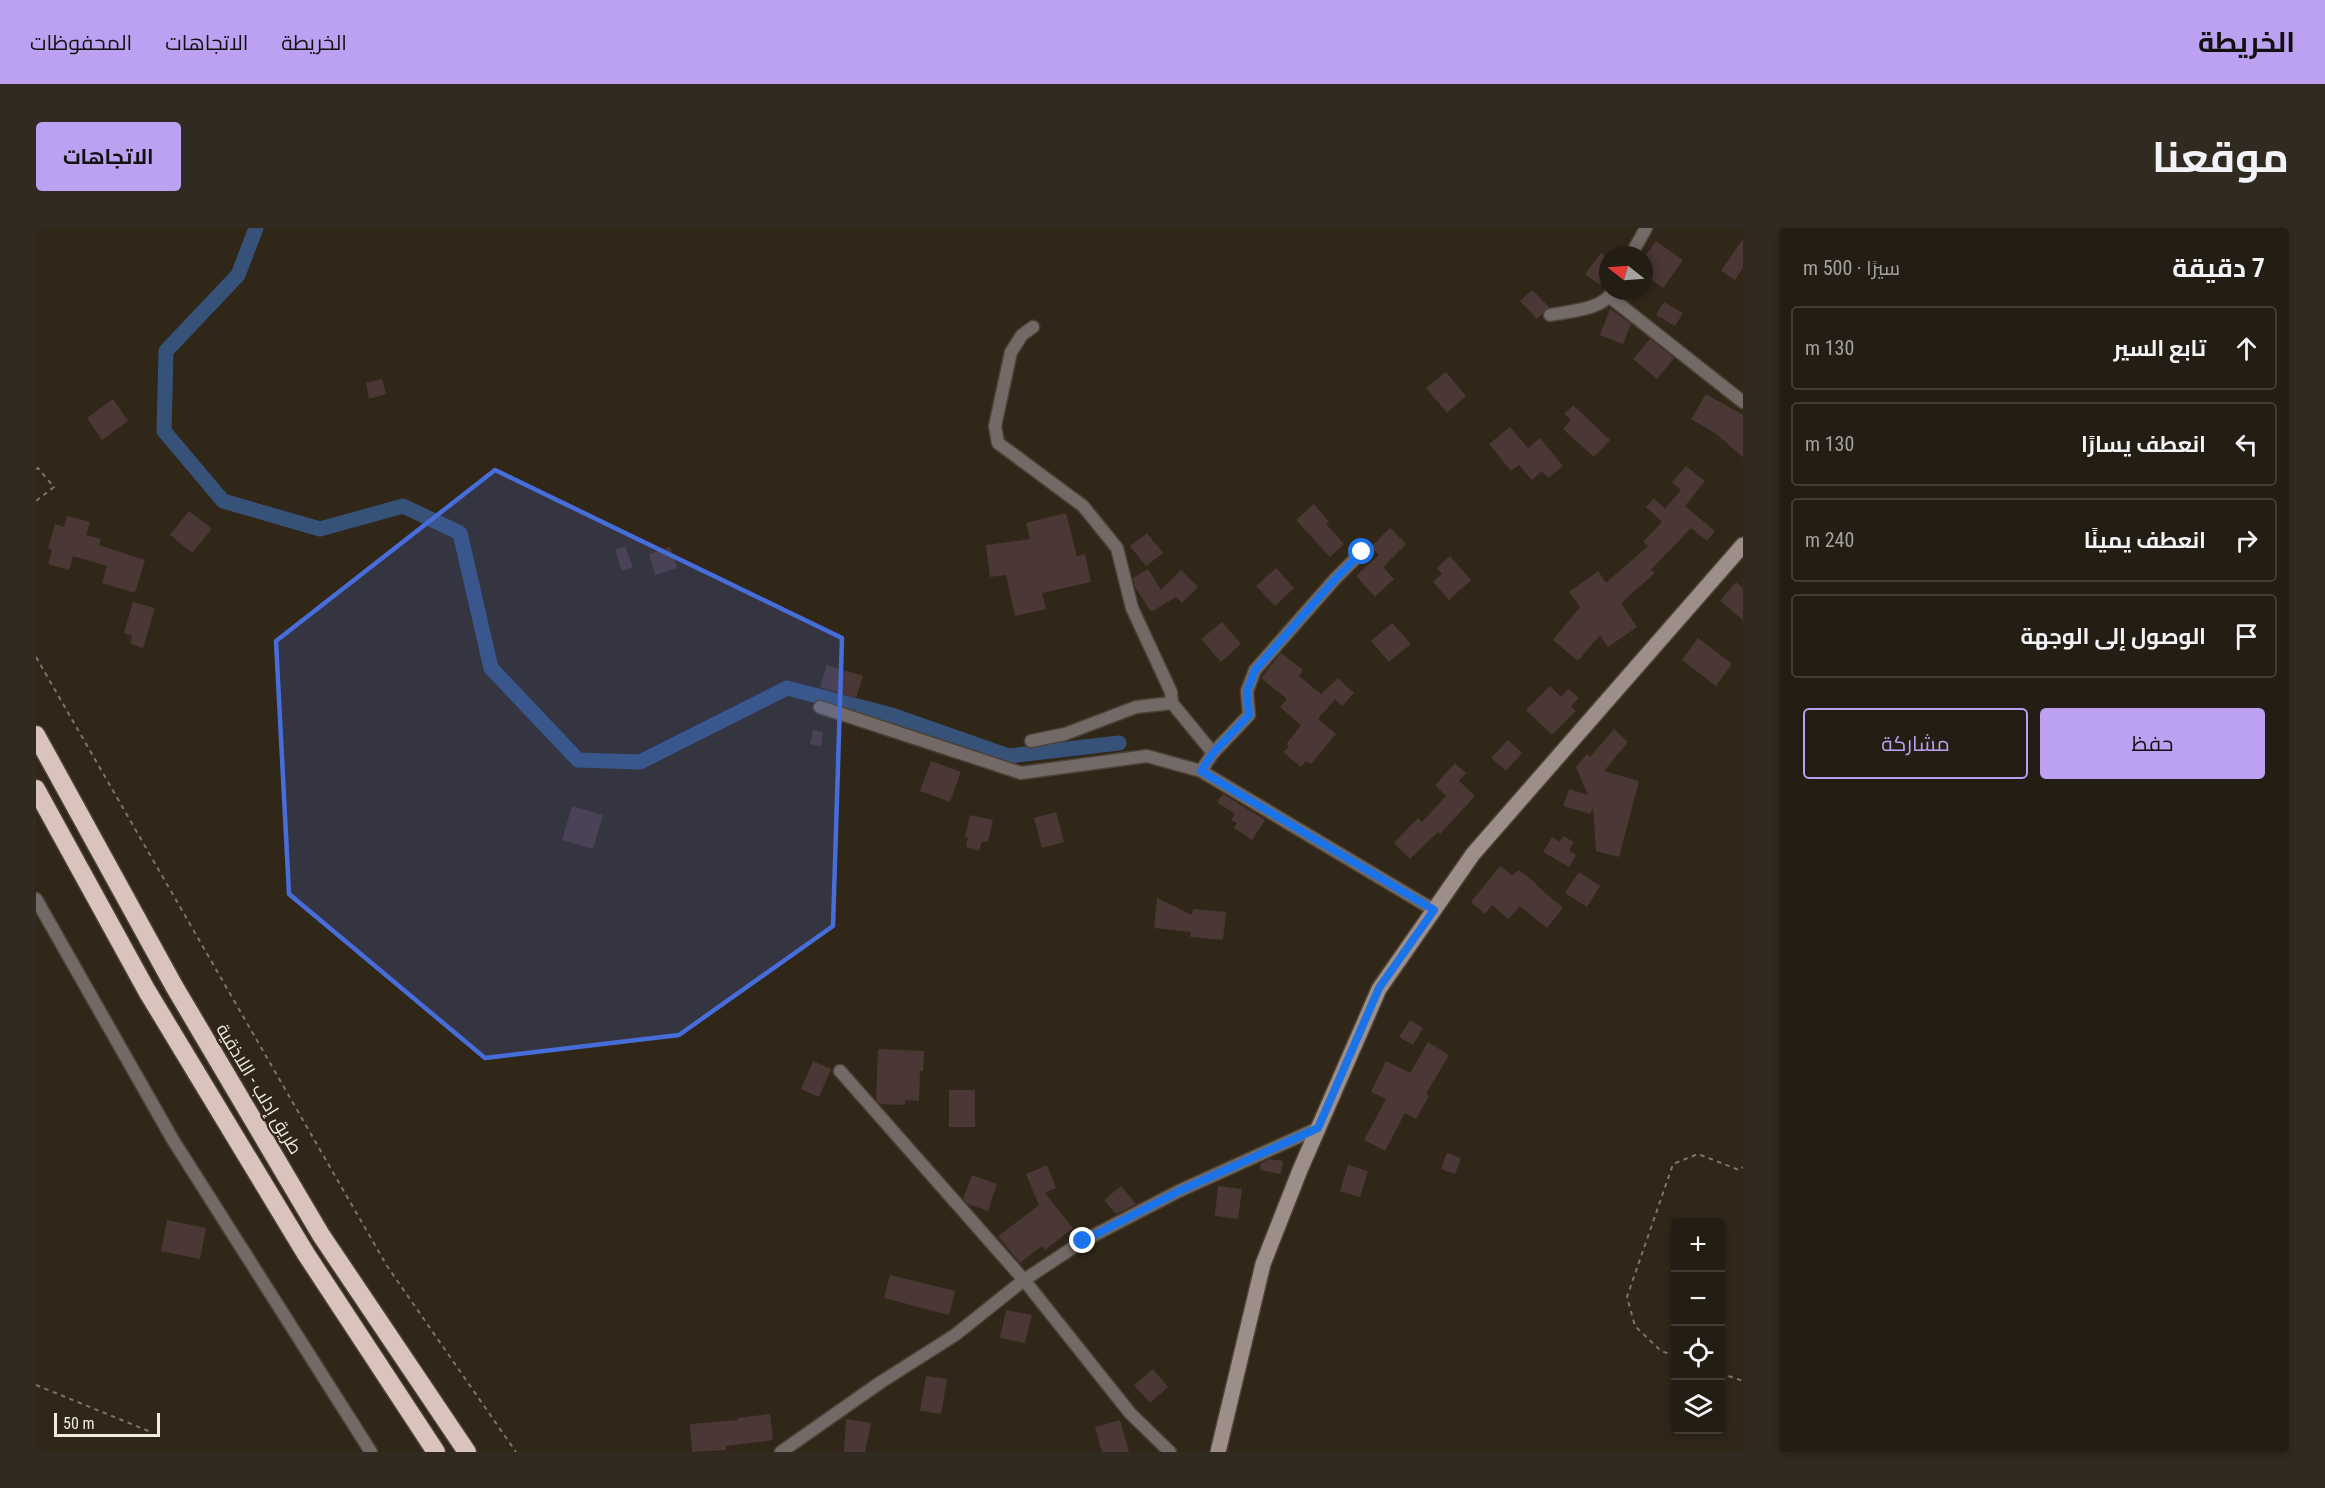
<!DOCTYPE html>
<html lang="ar">
<head>
<meta charset="utf-8">
<style>
  body { margin:0; font-family:"Roboto Condensed",Cairo,sans-serif; background:#302a21; color:#f1f3f6; direction:rtl }
  .controls { position:absolute; right:18px; bottom:18px; display:grid; overflow:hidden; border-radius:6px; box-shadow:0 3px 9px #0003 }
  .controls button { width:54px; height:54px; display:grid; place-items:center; padding:0; border:0; border-bottom:2px solid #413b33; background:#241d13; color:#f1f3f6; font:30px sans-serif }
  .compass { position:absolute; left:1563px; top:18px; width:54px; height:54px; border-radius:50%; background:#241d13; box-shadow:0 3px 9px #0003; rotate:287deg }
  .scale { position:absolute; left:18px; bottom:15px; width:106px; box-sizing:border-box; padding-left:6px; border:3px solid #f1ebe2; border-top:0; font-size:16px; line-height:21px; white-space:nowrap; color:#f1ebe2; -webkit-text-stroke:4px #302719; paint-order:stroke }
  .stop { position:absolute; width:18px; height:18px; margin:-14px; border:4px solid #1a73e8; border-radius:50%; background:#fff }
  .stop.end { background:#1a73e8; border-color:#fff; box-shadow:0 2px 6px #0008 }
  .list { margin:0; padding:0; list-style:none }
  h2 { display:flex; justify-content:space-between; align-items:center; height:78px; margin:0; padding:0 24px; font-size:26px }
  h2 small { font-size:20px; font-weight:400; color:#a3a2a0 }
  .list li { display:grid; grid-template-columns:39px 1fr auto; gap:18px; align-items:center; box-sizing:border-box; height:84px; margin:0 12px 12px; padding:0 12px; border:2px solid #413b33; border-radius:6px }
  .list b { display:block; font-size:22px; white-space:nowrap }
  .list em { font-size:20px; font-style:normal; color:#a3a2a0 }
  .actions { display:flex; gap:12px; padding:18px 24px }
  .actions a { flex:1; padding:14px 0; border:2px solid #bca0f2; border-radius:6px; text-align:center; font-size:21px; color:#bca0f2 }
  .actions .main { background:#bca0f2; color:#111 }
  .icon { flex:none; width:33px; height:33px; fill:none; stroke:currentColor; stroke-width:2; stroke-linecap:round; stroke-linejoin:round }
  .map { position:relative; flex:none; width:1707px; height:1224px; overflow:hidden; direction:ltr; border-radius:6px }
  header { display:flex; align-items:center; gap:36px; box-sizing:border-box; height:84px; padding:0 30px; background:#bca0f2; color:#111 }
  header strong { font-size:28px }
  nav { display:flex; gap:33px; margin-inline-start:auto; font-size:21px }
  .intro { display:flex; align-items:center; justify-content:space-between; box-sizing:border-box; height:144px; padding:0 36px }
  h1 { margin:0; font-size:42px }
  .button { padding:15px 27px; border-radius:6px; background:#bca0f2; color:#111; font-size:21px; font-weight:700 }
  main { display:flex; gap:36px; padding:0 36px }
  aside { flex:1; background:#241d13; border-radius:6px; box-shadow:0 3px 9px #0003 }
  .map>svg:first-child { display:block }
  .lines { fill:none; stroke-linecap:round; stroke-linejoin:round }
  .canal { stroke:#365279; stroke-width:15 }
  .building { fill:#4b3735 }
  .street-casing { stroke:#4b4235; stroke-width:15 }
  .secondary-casing { stroke:#4b4235; stroke-width:18 }
  .highway-casing { stroke:#4b4235; stroke-width:21 }
  .path { stroke:#7d7569; stroke-width:2; stroke-dasharray:4.5 4.5; stroke-linecap:butt }
  .street { stroke:#736967; stroke-width:12 }
  .secondary { stroke:#9d8e8a; stroke-width:15 }
  .highway { stroke:#dac3bd; stroke-width:18 }
  .route { stroke:#1a73e8; stroke-width:8 }
  .marked { fill:#476dda; fill-opacity:0.2; stroke:#476dda; stroke-width:4.5; stroke-linejoin:round }
  .labels { text-anchor:middle; stroke-width:4.5; stroke-linejoin:round; paint-order:stroke }
  .street-label { font-size:18px; fill:#f1ebe2; stroke:#302719 }
</style>
</head>
<body>
<header>
<strong>الخريطة</strong>
<nav><a>الخريطة</a><a>الاتجاهات</a><a>المحفوظات</a></nav>
</header>
<div class="intro"><h1>موقعنا</h1><a class="button">الاتجاهات</a></div>
<main>
<aside>
<h2>7 دقيقة<small>سيرًا · 500 m</small></h2>
<ul class="list">
<li><svg class="icon" aria-label="ahead" viewBox="0 0 24 24"><path d="M12 20V5M6 11l6-6 6 6"/></svg><div><b>تابع السير</b></div><em>130 m</em></li>
<li><svg class="icon" aria-label="left" viewBox="0 0 24 24"><path d="M17 20v-9H6M10 6l-5 5 5 5"/></svg><div><b>انعطف يسارًا</b></div><em>130 m</em></li>
<li><svg class="icon" aria-label="right" viewBox="0 0 24 24"><path d="M7 20v-9h11M14 6l5 5-5 5"/></svg><div><b>انعطف يمينًا</b></div><em>240 m</em></li>
<li><svg class="icon" aria-label="arrive" viewBox="0 0 24 24"><path d="M6 21V4h12l-3 4 3 4H6"/></svg><div><b>الوصول إلى الوجهة</b></div></li>
</ul>
<div class="actions"><a class="main">حفظ</a><a>مشاركة</a></div>
</aside>
<div class="map">
<svg width="1707" height="1224" viewBox="0 0 1707 1224">
  <rect width="100%" height="100%" fill="#302719"/>
  <g class="lines">
    <!-- canal -->
    <polyline class="canal" points="220,0 202,47 130,123 128,203 187,273 284,301 367,278 424,305 455,440 542,532 604,534 751,460 856,487 973,528 1083,515"/>
  </g>
  <!-- building -->
  <g class="building">
    <polygon points="1707,11 1707,40 1699,52 1685,43"/>
    <polygon points="1620,13 1647,32 1627,60 1608,47 1608,30"/>
    <polygon points="1565,25 1572,30 1572,57 1566,53 1564,57 1549,46"/>
    <polygon points="1496,62 1513,79 1501,91 1484,73"/>
    <polygon points="1628,74 1647,85 1639,98 1620,87"/>
    <polygon points="1574,81 1595,96 1587,116 1564,107"/>
    <polygon points="1614,111 1638,130 1621,151 1597,131"/>
    <polygon points="1410,144 1430,168 1411,185 1390,160"/>
    <polygon points="346,151 350,166 333,171 330,155"/>
    <polygon points="1670,166 1707,187 1707,229 1679,205 1655,191"/>
    <polygon points="77,171 92,193 66,212 51,190"/>
    <polygon points="1537,177 1574,212 1558,229 1527,201 1535,192 1528,186"/>
    <polygon points="1474,199 1492,220 1504,210 1527,238 1512,250 1506,243 1496,252 1483,237 1475,243 1453,216"/>
    <polygon points="1650,238 1669,253 1649,278 1679,303 1671,313 1655,300 1615,342 1619,345 1585,375 1601,399 1572,419 1564,407 1542,433 1517,412 1544,379 1533,364 1562,343 1570,355 1612,318 1607,314 1626,294 1610,279 1618,270 1629,281 1645,262 1636,254"/>
    <polygon points="1278,276 1293,294 1290,296 1308,316 1294,329 1260,292"/>
    <polygon points="153,283 176,301 156,325 134,307"/>
    <polygon points="1030,285 1041,328 1049,326 1055,354 1006,365 1010,381 979,388 970,347 954,349 950,317 994,311 990,295"/>
    <polygon points="31,288 54,294 50,307 65,311 63,317 109,332 99,365 66,355 71,338 37,328 33,342 12,336 16,322 12,320 19,296 28,299"/>
    <polygon points="1354,300 1370,316 1347,339 1358,351 1339,369 1320,348 1343,327 1335,319"/>
    <polygon points="1111,305 1127,325 1110,338 1094,318"/>
    <polygon points="589,318 597,339 586,343 579,322"/>
    <polygon points="634,319 641,340 619,347 613,326"/>
    <polygon points="1414,328 1435,352 1413,372 1397,354 1406,346 1401,340"/>
    <polygon points="1240,340 1258,360 1239,378 1220,358"/>
    <polygon points="1112,341 1125,362 1145,342 1162,359 1146,375 1140,369 1115,384 1099,359 1097,350"/>
    <polygon points="1700,354 1707,360 1707,392 1684,373"/>
    <polygon points="97,374 119,380 107,420 94,416 96,408 88,405"/>
    <polygon points="1186,394 1205,416 1185,434 1165,411"/>
    <polygon points="1356,395 1375,416 1353,434 1335,413"/>
    <polygon points="1662,410 1696,436 1680,458 1646,432"/>
    <polygon points="1245,425 1267,442 1263,448 1285,466 1302,450 1318,465 1306,478 1299,471 1282,491 1300,506 1275,536 1270,533 1265,539 1247,524 1252,519 1251,515 1265,497 1244,479 1251,471 1225,450"/>
    <polygon points="791,437 827,448 820,470 784,459"/>
    <polygon points="1514,458 1525,469 1533,461 1543,470 1535,478 1540,483 1516,507 1490,482"/>
    <polygon points="1578,501 1592,514 1568,543 1603,553 1583,629 1560,623 1557,580 1554,586 1527,578 1533,561 1552,567 1540,539 1551,526 1554,529"/>
    <polygon points="777,502 787,504 785,518 774,516"/>
    <polygon points="1472,512 1486,525 1470,543 1455,530"/>
    <polygon points="895,533 925,544 914,574 884,563"/>
    <polygon points="1419,535 1430,545 1423,553 1439,568 1404,606 1402,604 1374,631 1358,615 1382,590 1386,594 1410,568 1399,557"/>
    <polygon points="1187,566 1229,592 1216,612 1198,600 1201,595 1195,592 1199,586 1181,574"/>
    <polygon points="536,578 567,587 557,621 526,612"/>
    <polygon points="1020,584 1028,614 1006,620 998,590"/>
    <polygon points="934,587 957,592 952,614 946,613 943,623 930,619 932,609 929,609"/>
    <polygon points="1527,608 1538,614 1533,622 1540,627 1533,639 1507,624 1516,609 1524,614"/>
    <polygon points="1464,638 1476,647 1483,642 1501,656 1500,657 1527,680 1511,700 1484,678 1472,691 1456,677 1449,686 1435,674"/>
    <polygon points="1543,644 1564,658 1551,679 1529,665"/>
    <polygon points="1121,670 1156,687 1157,681 1190,684 1187,712 1154,709 1155,704 1118,700"/>
    <polygon points="1374,792 1387,800 1377,817 1363,809"/>
    <polygon points="1392,814 1413,827 1390,866 1393,868 1380,891 1369,885 1349,923 1328,912 1350,871 1335,864 1350,833 1374,845"/>
    <polygon points="842,821 888,823 887,843 884,843 883,873 869,872 869,877 844,876 840,872"/>
    <polygon points="777,833 795,841 783,869 765,861"/>
    <rect x="913" y="862" width="26" height="37"/>
    <polygon points="1411,925 1425,930 1419,946 1405,941"/>
    <polygon points="1233,931 1247,933 1245,946 1224,942 1225,935"/>
    <polygon points="1011,937 1020,960 1009,965 1037,1000 1009,1022 1006,1018 984,1035 962,1008 1003,977 990,946"/>
    <polygon points="1312,937 1332,943 1324,969 1304,963"/>
    <polygon points="936,947 961,956 952,983 932,976 927,971"/>
    <polygon points="1085,958 1100,976 1080,986 1068,972"/>
    <polygon points="1182,958 1206,961 1202,991 1179,988"/>
    <polygon points="131,992 170,1000 164,1031 125,1023"/>
    <polygon points="854,1047 919,1063 913,1087 848,1070"/>
    <polygon points="970,1082 996,1087 989,1115 964,1110"/>
    <polygon points="1117,1141 1132,1159 1114,1175 1098,1157"/>
    <polygon points="890,1148 911,1151 905,1186 884,1183"/>
    <polygon points="734,1186 737,1212 690,1218 690,1222 656,1224 654,1196 702,1192 702,1190"/>
    <polygon points="810,1191 835,1195 829,1224 808,1224"/>
    <polygon points="1084,1192 1093,1224 1066,1224 1059,1199"/>
  </g>
  <g class="lines">
    <defs>
      <g id="street">
        <polyline points="1595,27 1610,0"/>
        <polyline points="1574,69 1707,174"/>
        <path d="M1514,87c19,-4 53,-5 63,-24"/>
        <polyline points="997,99 986,107 975,124 959,198 962,215 1047,278 1081,320 1096,380 1135,464 1136,475 1177,525"/>
        <polyline points="784,479 985,545 1111,528 1165,543 1398,682"/>
        <polyline points="995,513 1029,506 1100,479 1136,475"/>
        <polyline points="1165,543 1177,525 1213,487 1211,463 1219,442 1299,351 1326,324"/>
        <polyline points="0,671 137,912 335,1224"/>
        <polyline points="804,843 988,1052 1047,1013 1143,963 1282,900"/>
        <polyline points="745,1224 845,1154 919,1107 988,1052 1094,1185 1134,1224"/>
      </g>
      <polyline id="secondary" points="1182,1224 1227,1036 1264,942 1343,761 1437,626 1707,317"/>
      <g id="highway">
        <polyline points="0,507 138,758 285,1007 431,1224"/>
        <polyline points="0,561 111,763 270,1026 400,1224"/>
      </g>
    </defs>
    <!-- street casing -->
    <use href="#street" class="street-casing"/>
    <!-- secondary casing -->
    <use href="#secondary" class="secondary-casing"/>
    <!-- highway casing -->
    <use href="#highway" class="highway-casing"/>
    <!-- path -->
    <g class="path">
      <polyline points="0,241 2,240 18,259 0,273"/>
      <polyline points="0,429 351,1038 480,1224"/>
      <polyline points="1640,1128 1625,1123 1599,1098 1591,1069 1637,936 1662,926 1703,942 1707,939"/>
      <polyline points="1684,1145 1707,1153"/>
      <polyline points="0,1157 115,1204"/>
    </g>
    <!-- street -->
    <use href="#street" class="street"/>
    <!-- secondary -->
    <use href="#secondary" class="secondary"/>
    <!-- highway -->
    <use href="#highway" class="highway"/>
  </g>
  <g class="lines">
    <!-- route -->
    <polyline class="route" points="1047,1013 1143,963 1282,900 1343,760 1398,682 1165,543 1177,525 1213,487 1211,463 1219,442 1299,351 1326,324"/>
  </g>
  <!-- marked area -->
  <path class="marked" d="M459,242l347,168 -9,288 -154,109 -194,23 -196,-164 -13,-253z"/>
  <g class="labels">
    <!-- street labels -->
    <g class="street-label">
      <text transform="translate(223 861) rotate(59)" y="6">طريق إدلب - اللاذقية</text>
    </g>
  </g>
</svg>
<div class="controls">
<button>+</button>
<button>−</button>
<button><svg class="icon" aria-label="locate" viewBox="0 0 24 24"><circle cx="12" cy="12" r="6"/><path d="M12 2v4M12 18v4M2 12h4M18 12h4"/></svg></button>
<button><svg class="icon" aria-label="layers" viewBox="0 0 24 24"><path d="M12 4l9 5-9 5-9-5zM3 14l9 5 9-5"/></svg></button>
</div>
<svg class="compass" viewBox="-18 -18 36 36"><path d="M0-13l5 13h-10z" fill="#e53935"/><path d="M0 13l5-13h-10z" fill="#a3a2a0"/></svg>
<div class="scale">50 m</div>
<div class="stop" style="left:1326px;top:324px"></div>
<div class="stop end" style="left:1047px;top:1013px"></div>
</div>
</main>
</body>
</html>
